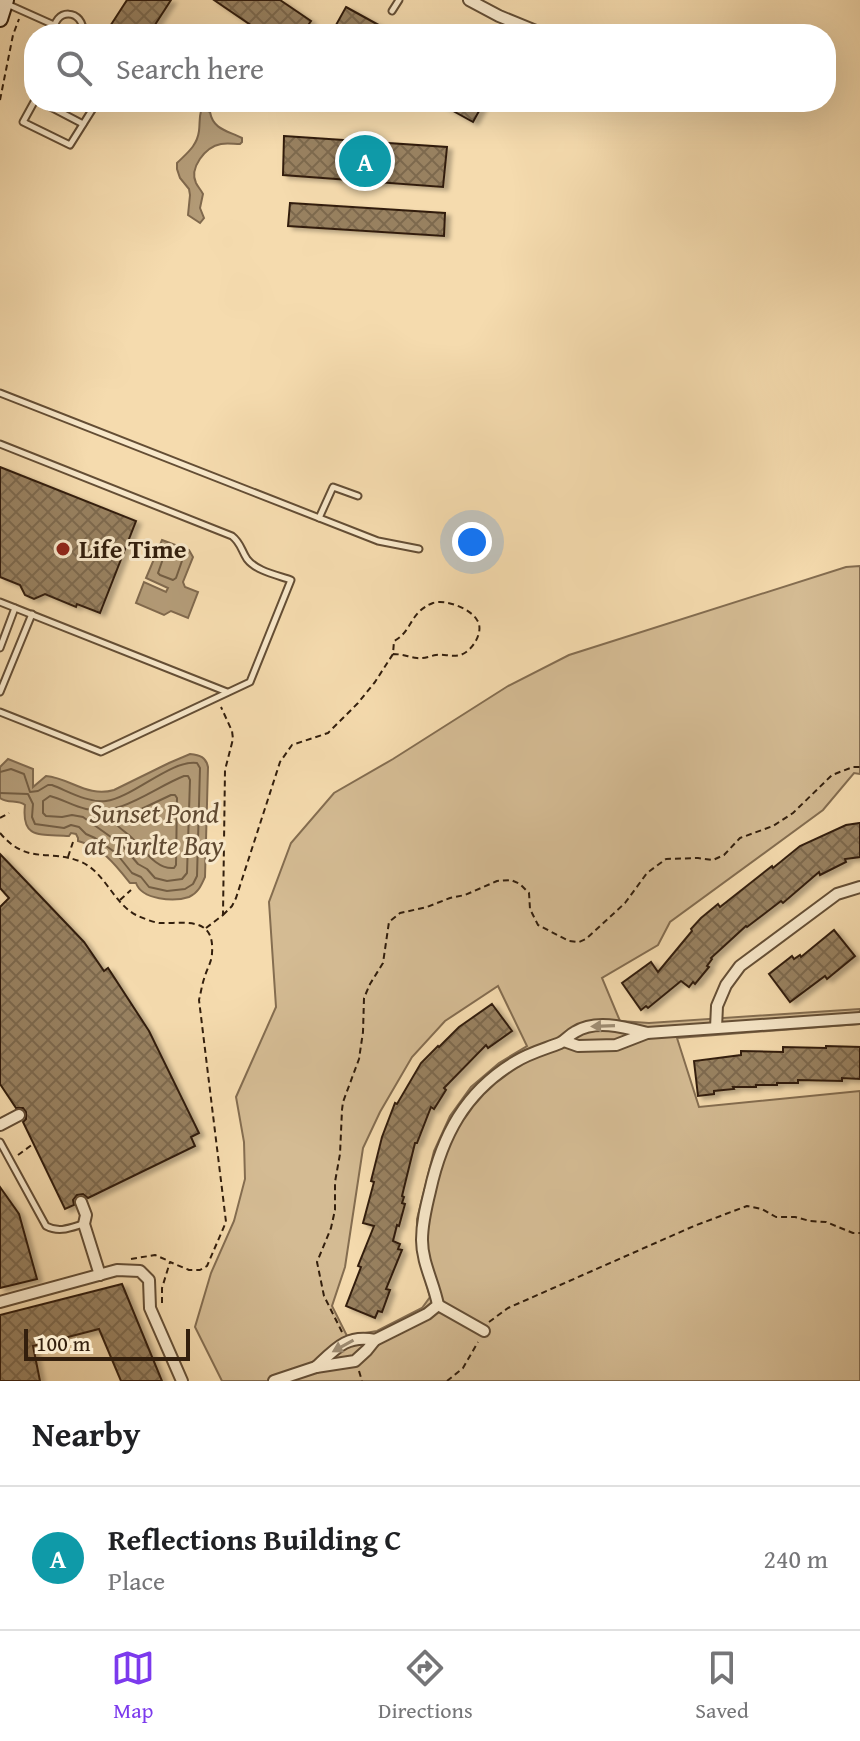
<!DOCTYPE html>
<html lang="en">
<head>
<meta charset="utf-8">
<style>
  body { margin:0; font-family:"Gentium Book Plus",serif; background:#f2f2f2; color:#202124 }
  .scale { position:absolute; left:24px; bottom:20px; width:166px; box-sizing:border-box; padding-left:8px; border:4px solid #331f0d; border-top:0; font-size:22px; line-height:28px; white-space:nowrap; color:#331f0d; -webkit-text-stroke:6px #f8e8ca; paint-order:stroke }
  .you { position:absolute; left:472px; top:542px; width:28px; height:28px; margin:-20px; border:6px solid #fff; border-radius:50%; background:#1a73e8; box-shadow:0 0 0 12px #1a73e833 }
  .badge { display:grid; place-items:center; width:52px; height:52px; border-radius:50%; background:#7c3aed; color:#fff; font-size:26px; font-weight:700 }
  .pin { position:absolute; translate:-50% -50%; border:4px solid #fff; box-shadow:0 2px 8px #0006 }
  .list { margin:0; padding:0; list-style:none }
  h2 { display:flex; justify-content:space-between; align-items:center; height:104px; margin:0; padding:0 32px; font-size:34px }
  h2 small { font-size:26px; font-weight:400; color:#757577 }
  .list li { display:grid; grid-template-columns:52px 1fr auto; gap:24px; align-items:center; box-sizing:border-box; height:144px; padding:0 32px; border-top:2px solid #e0e0e0 }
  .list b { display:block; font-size:30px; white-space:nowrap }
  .list p { margin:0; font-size:26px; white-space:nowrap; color:#757577 }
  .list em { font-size:26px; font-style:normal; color:#757577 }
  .icon { flex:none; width:44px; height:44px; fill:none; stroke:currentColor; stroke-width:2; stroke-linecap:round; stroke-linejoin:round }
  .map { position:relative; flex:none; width:860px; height:1381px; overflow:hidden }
  .search { position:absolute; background:#fff; box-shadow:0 8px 32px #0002; left:24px; right:24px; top:24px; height:88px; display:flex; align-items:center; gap:20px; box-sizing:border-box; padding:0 28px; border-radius:32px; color:#757577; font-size:30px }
  .sheet { height:248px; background:#fff }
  nav { display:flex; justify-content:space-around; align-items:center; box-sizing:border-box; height:112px; border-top:2px solid #e0e0e0; background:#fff; font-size:22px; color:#757577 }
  nav a { display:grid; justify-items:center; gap:4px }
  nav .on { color:#7c3aed }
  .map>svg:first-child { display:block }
  .grass { fill:#d4bb93; stroke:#846d50; stroke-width:2; fill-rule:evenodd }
  .water { fill:#b39b77; stroke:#80694d; stroke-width:2 }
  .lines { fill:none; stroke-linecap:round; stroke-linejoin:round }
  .shore { stroke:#735d42; stroke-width:2 }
  .building { fill:url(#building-cross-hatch); stroke:#331f0d; stroke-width:2; filter:url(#shadow) }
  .lane-casing { stroke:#644e35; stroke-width:9 }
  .street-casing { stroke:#644e35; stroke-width:14 }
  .secondary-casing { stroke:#331f0d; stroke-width:18 }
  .path { stroke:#331f0d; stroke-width:2; stroke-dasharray:6 4; stroke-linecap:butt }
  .lane { stroke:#f8e8ca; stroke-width:5 }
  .street { stroke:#f8e8ca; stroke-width:10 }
  .secondary { stroke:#f8e8ca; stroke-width:14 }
  .oneway { fill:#9f8e75 }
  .poi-dot { fill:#8f2418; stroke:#f8e8ca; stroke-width:3 }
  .labels { text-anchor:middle; stroke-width:6; stroke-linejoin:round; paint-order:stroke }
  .poi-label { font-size:26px; font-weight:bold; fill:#331f0d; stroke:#f8e8ca; text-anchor:start }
  .water-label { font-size:28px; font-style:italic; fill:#604a32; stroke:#f8e8ca }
</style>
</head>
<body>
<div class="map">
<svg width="860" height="1381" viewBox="0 0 860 1381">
  <defs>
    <pattern id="building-cross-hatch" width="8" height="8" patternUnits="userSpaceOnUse" patternTransform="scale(2)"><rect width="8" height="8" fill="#988161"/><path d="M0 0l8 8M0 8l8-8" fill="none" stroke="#7d694e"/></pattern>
    <filter id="shadow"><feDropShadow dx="5" dy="3" stdDeviation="2" flood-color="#0004"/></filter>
  </defs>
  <rect width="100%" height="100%" fill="#f5dbae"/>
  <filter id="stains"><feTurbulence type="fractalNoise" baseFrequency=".0025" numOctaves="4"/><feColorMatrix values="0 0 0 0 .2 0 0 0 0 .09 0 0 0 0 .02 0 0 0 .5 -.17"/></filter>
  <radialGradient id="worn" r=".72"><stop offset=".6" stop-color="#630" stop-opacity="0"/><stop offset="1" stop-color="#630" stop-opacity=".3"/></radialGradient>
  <!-- grass -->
  <path class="grass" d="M860,566v208l-6,-1 -31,37 -153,112 -12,23 -56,33 18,43 29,2 211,-14v15l-183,14 22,69 161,-16v290h-638l-27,-54 16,-54 23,-52 11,-42 -1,-37 -8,-45 40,-90 -7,-105 22,-59 43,-50 59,-34 115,-73 61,-31 277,-88zM498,986l29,60 -28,17 -28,24 -21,29 -16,35 -17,68v31l13,47 -8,11 -45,23 -30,5 -15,-30 13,-39 18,-119 17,-36 32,-55 33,-36z"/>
  <!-- water -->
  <g class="water">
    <path d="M206,110l4,2c3,18 19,19 32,26v4l-2,2c-6,0 -13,-1 -19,0 -16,3 -32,24 -25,39 2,4 5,7 7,11l-3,14 4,10 -4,5 -12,-8 2,-20 -1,-6 -9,-11 -3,-9v-6c10,-10 20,-17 22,-32 1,-8 0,-13 2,-20z"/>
    <polygon points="162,540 189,550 193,557 183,582 185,587 198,592 188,618 171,611 164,615 136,603 144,582 166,592 168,588 146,578"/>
    <path d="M190,754c10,1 16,3 18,13l-3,110c-4,9 -7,16 -16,20 -15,5 -47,3 -53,-14h-6c-15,-19 -28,-36 -52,-42v-3l-2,-4 -5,-1 -2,3c-28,-2 -48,4 -44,-31 -7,-6 -17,-1 -25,-7v-31l8,-8 25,10v18l13,-11c24,2 42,22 68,14l55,-27z"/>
  </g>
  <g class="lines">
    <!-- shore -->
    <g class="shore">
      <polygon points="168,551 181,556 183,558 176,578 173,580 160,575 158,573 165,553"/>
      <path d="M0,772l11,-3 13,5 6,18 8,-1 10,-6h4c16,6 35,18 54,16 26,-3 66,-42 91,-38l3,5 -3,108 -4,8 -8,5 -18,2 -18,-4 -8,-10 -9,-4 -16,-20 -21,-15 -9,-4 -7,-7 -8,-2 -7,3 -29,-4 -3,-7 1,-13 -5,-10 -28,-1"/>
      <path d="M184,776h4l2,4 -3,93 -5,6 -15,2 -12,-3 -8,-9 -9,-5 -16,-19 -39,-28 -11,-2 -10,2 -16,-1 -3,-3v-12l7,-5c12,3 23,10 36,13 35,8 67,-21 98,-33z"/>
      <path d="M171,795h4l2,3 -1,67 -2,3c-18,2 -31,-20 -43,-31 -5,-5 -11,-8 -15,-13l2,-4z"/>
    </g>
  </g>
  <!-- building -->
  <g class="building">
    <polygon points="127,0 171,0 149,34 105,34"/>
    <polygon points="214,0 280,0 311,21 302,34 264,34"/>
    <polygon points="346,7 395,34 331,34"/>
    <polygon points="437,102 484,102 473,122"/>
    <polygon points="284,136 447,147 443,187 283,175"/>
    <polygon points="290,203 445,213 444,236 288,226"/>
    <polygon points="0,467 136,521 100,613 77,604 76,607 45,594 34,599 25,595 20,585 0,577"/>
    <polygon points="860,823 860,857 845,859 846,862 820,875 819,872 783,903 781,901 747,927 746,926 711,958 712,959 707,966 709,967 695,984 693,982 689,987 681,981 648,1008 646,1006 641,1010 622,983 651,962 658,972 692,931 691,929 701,918 718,904 720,907 772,866 773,868 800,846 846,825"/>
    <polygon points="0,854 84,942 104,971 108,968 149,1031 199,1133 191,1137 195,1146 88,1198 83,1194 77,1195 73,1200 74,1205 65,1209 23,1122 26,1119 26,1112 23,1108 16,1108 0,1084 0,907 9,898 0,888"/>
    <polygon points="834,930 855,956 827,979 825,976 790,1002 769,974 792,956 794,959 800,955 801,957"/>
    <polygon points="492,1004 512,1031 488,1048 486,1045 444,1088 446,1090 434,1109 431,1107 417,1143 415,1143 402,1196 404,1197 402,1203 405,1204 399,1226 397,1225 393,1241 400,1244 398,1249 402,1250 386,1289 390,1290 382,1312 378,1311 375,1318 346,1306 361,1267 358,1266 374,1226 363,1223 374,1182 371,1181 382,1137 395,1103 397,1104 421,1063 438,1046 439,1047 459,1027"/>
    <polygon points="826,1046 860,1047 860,1079 842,1078 842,1081 798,1080 798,1083 777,1083 777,1085 756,1085 756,1087 733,1087 734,1089 714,1091 714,1094 698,1096 694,1061 741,1055 741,1051 783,1052 783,1047 826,1048"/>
    <polygon points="0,1187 19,1214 37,1279 0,1288"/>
    <polygon points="122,1284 162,1381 121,1381 99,1329 33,1346 40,1381 0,1381 0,1315"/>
  </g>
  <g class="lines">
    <defs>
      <g id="lane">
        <polyline points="7,4 54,25"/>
        <polyline points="392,11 399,0"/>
        <path d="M54,34c-2,-27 31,-26 29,0"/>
        <polyline points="34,102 23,122 70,145 97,102"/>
        <polyline points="41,102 83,124"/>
        <polyline points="0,393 378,541 419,549"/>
        <path d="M0,444l232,92c9,7 9,14 15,23 9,12 30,16 44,21l-41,102 -149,70 -101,-40"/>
        <polyline points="319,518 333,487 358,496"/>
        <polyline points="0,602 227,692"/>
        <polyline points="0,648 15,608"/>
        <polyline points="0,692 32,614"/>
        <path d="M0,1142l46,84c13,7 24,2 37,-2"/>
      </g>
      <g id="street">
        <polyline points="469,0 499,16 543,34"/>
        <polyline points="716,1028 717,1006 726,985 740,966 837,894 860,887"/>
        <polyline points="564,1041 578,1046 616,1045 647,1033 860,1018"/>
        <polyline points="0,1125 19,1115"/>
        <polyline points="81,1202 86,1215 84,1224 100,1275"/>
        <polyline points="0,1302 117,1270 140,1271 149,1280 150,1308 182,1381"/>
        <polyline points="438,1305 484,1331"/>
        <path d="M316,1367c19,-18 31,-33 59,-27"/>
        <path d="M274,1381l42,-14 39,-6 12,-11 8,-10 52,-26 11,-9c-4,-22 -16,-42 -16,-65 0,-17 4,-33 8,-49 12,-55 35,-99 85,-129 14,-9 30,-13 45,-19 6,-3 9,-8 15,-11 21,-13 49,-5 72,1"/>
      </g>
      <polyline id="secondary" points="0,19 6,0"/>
    </defs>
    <!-- lane casing -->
    <use href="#lane" class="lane-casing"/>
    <!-- street casing -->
    <use href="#street" class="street-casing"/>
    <!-- secondary casing -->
    <use href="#secondary" class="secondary-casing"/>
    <!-- path -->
    <g class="path">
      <polyline points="0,100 13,35 19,19"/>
      <polyline points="0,818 9,813"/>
      <path d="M0,833c27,32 48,16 79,28 26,10 33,41 57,54 7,3 16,7 23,8 24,1 56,-8 53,30 0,8 -5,16 -7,23 -3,8 -4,16 -6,24l27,222 -19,44 -7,4h-11l-19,-8 -8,26v19"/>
      <polyline points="68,857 73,842"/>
      <polyline points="120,900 131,890"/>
      <path d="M223,915l9,-9 4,-8 44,-136 12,-17 36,-12 30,-30 17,-21 18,-28 1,-13c19,-10 15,-29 39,-38 12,-4 37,5 44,17 8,11 -5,32 -17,35 -8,2 -16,-1 -24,0 -6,1 -12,4 -19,3 -8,-1 -15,-4 -24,-4"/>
      <polyline points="206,928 223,915 225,770 233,739 232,731 221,707"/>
      <polyline points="18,1155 33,1144"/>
      <polyline points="131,1259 155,1255 169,1261"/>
      <polyline points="489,1322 508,1308 694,1226 747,1206 762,1209 776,1217 795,1217 810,1221 826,1222 853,1233 860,1233"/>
      <polyline points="342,1332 324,1296 317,1262 331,1228 335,1210 335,1182 340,1154 342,1110 343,1102 359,1059 363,1032 364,998 370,984 383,963 389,922 400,913 427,907 450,898 465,895 497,881 511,880 520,884 529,893 530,909 538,925 569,941 579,942 586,939 625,903 647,873 666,859 698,858 713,860 724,855 740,838 773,826 793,813 832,775 853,767 860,767"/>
      <polyline points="359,1371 362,1381"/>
      <polyline points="447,1381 463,1368 478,1342"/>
    </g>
    <!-- lane -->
    <use href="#lane" class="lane"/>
    <!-- street -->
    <use href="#street" class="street"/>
    <!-- secondary -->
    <use href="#secondary" class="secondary"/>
  </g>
  <!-- one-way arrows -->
  <defs><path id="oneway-solid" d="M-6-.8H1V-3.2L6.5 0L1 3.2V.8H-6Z" transform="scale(2)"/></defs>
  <g class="oneway">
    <use href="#oneway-solid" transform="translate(603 1026) rotate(178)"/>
    <use href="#oneway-solid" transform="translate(343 1346) rotate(151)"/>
  </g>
  <!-- markers -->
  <circle class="poi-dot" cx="63" cy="549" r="8"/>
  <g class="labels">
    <!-- poi labels -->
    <g class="poi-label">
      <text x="79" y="558">Life Time</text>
    </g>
    <!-- water labels -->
    <g class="water-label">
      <text x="154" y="823">Sunset Pond<tspan x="154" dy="32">at Turlte Bay</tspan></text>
    </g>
  </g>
  <rect width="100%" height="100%" filter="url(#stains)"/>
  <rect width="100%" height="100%" fill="url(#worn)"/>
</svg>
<div class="scale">100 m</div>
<div class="you"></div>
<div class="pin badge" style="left:365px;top:161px;background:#0f9aa8">A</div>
<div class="search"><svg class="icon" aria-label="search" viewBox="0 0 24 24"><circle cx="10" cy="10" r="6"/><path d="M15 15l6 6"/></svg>Search here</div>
</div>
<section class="sheet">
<h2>Nearby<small></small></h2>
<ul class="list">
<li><span class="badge" style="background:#0f9aa8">A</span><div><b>Reflections Building C</b><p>Place</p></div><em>240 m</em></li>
</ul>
</section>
<nav>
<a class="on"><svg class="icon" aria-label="map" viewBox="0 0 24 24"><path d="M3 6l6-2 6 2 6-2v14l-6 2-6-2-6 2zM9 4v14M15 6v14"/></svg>Map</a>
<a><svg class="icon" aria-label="directions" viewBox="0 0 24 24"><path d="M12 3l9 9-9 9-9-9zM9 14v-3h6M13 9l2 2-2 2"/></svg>Directions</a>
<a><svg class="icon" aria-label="saved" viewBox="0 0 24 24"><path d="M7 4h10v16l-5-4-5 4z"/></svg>Saved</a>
</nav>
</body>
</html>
